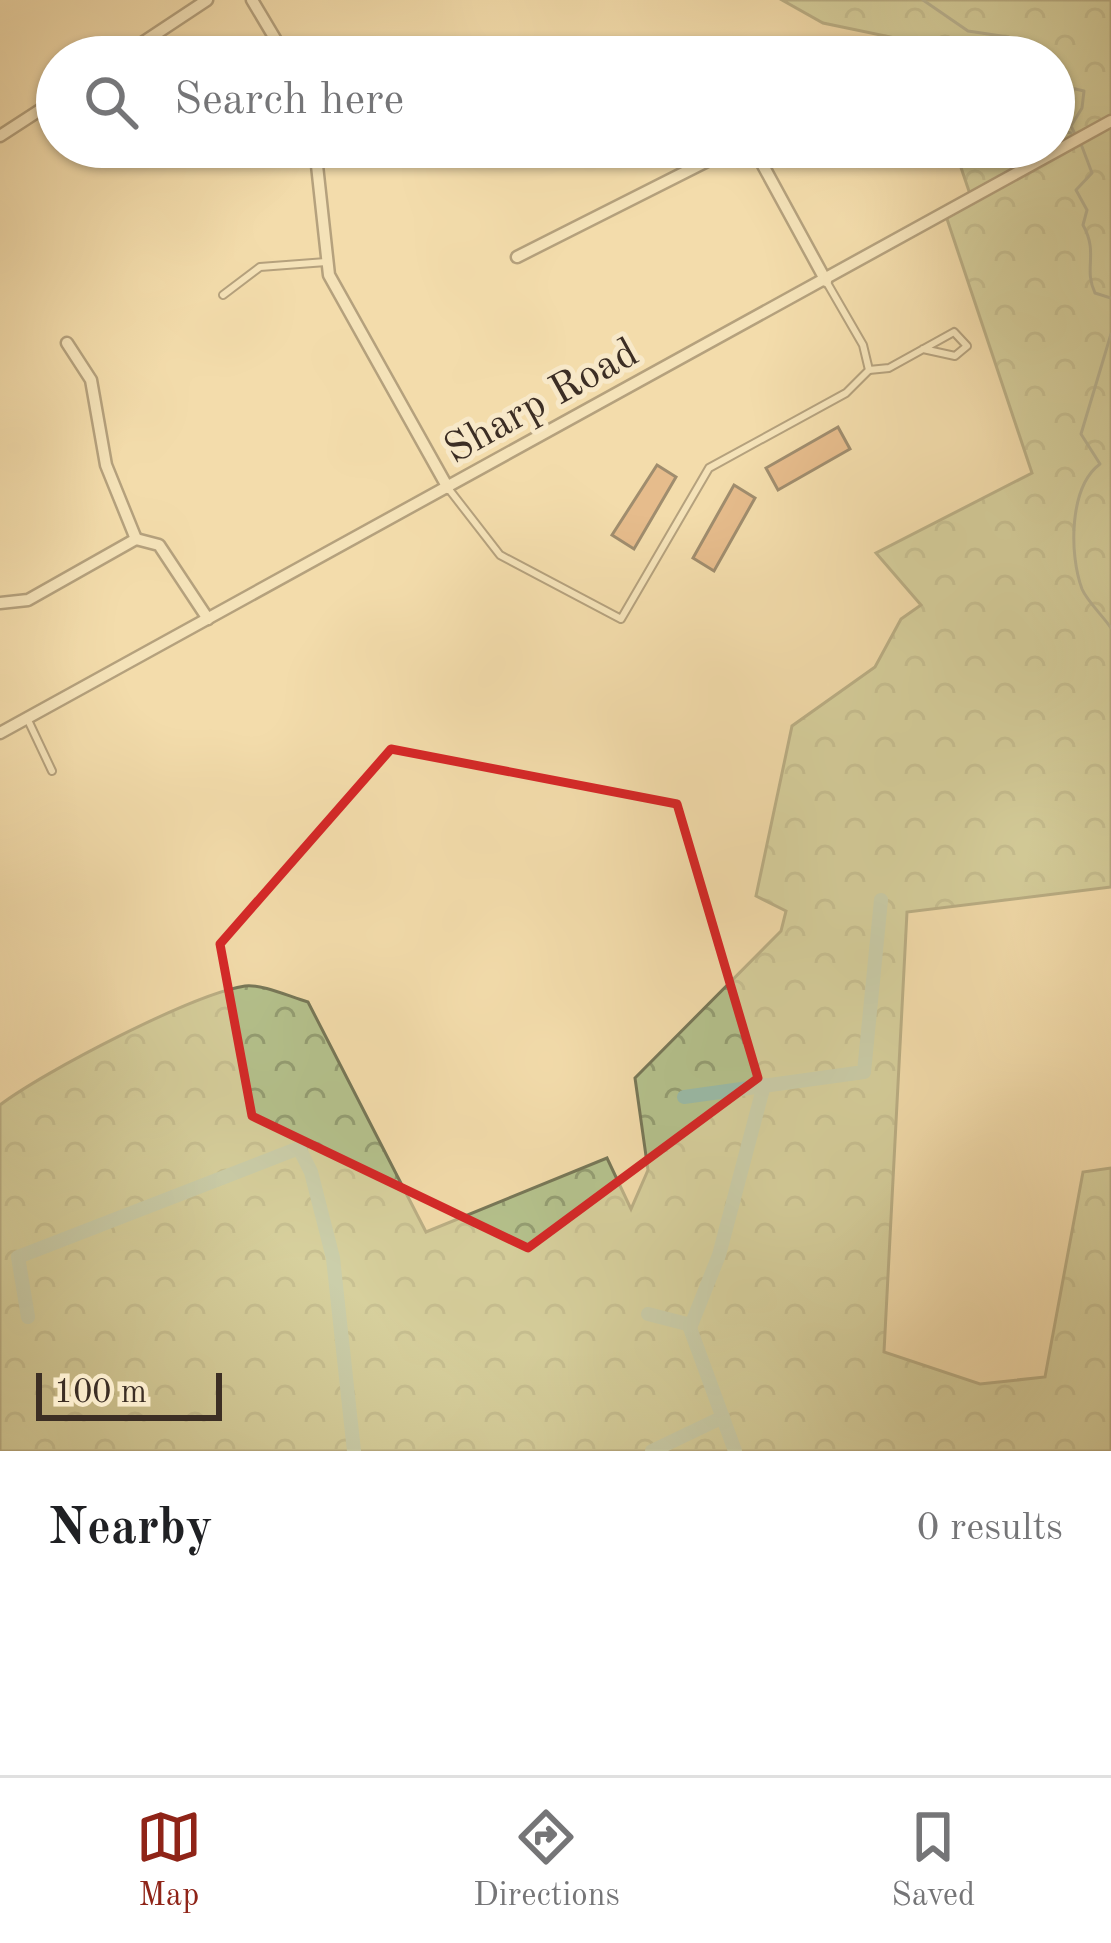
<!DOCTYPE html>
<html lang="en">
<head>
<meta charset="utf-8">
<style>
  body { margin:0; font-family:"Old Standard TT",serif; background:#f6f6f6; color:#202124 }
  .scale { position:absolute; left:36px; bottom:30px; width:186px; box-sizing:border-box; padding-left:12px; border:6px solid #3c2e24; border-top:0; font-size:33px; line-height:42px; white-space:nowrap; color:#3c2e24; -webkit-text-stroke:9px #f7e8c8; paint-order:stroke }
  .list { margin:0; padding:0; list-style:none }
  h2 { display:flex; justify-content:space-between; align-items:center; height:156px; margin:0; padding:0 48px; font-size:51px }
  h2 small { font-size:39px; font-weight:400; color:#757577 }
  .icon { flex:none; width:66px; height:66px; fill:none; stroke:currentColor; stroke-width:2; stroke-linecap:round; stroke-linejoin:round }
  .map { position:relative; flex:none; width:1111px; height:1451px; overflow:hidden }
  .search { position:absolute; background:#fff; box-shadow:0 3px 9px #0004; left:36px; right:36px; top:36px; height:132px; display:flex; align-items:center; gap:30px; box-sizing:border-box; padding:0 42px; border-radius:66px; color:#757577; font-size:45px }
  .sheet { height:324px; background:#fff }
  nav { display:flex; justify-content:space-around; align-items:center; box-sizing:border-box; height:168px; border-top:3px solid #e0e0e0; background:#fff; font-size:33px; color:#757577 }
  nav a { display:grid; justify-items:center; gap:6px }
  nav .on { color:#8f2418 }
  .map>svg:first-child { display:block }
  .forest { fill:url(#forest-crowns); stroke:#787858; stroke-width:3 }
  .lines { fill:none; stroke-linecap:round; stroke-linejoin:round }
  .stream { stroke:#758374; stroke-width:3 }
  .canal { stroke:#9bbca9; stroke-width:14 }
  .building { fill:#d89467; stroke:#3c2e24; stroke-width:3 }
  .lane-casing { stroke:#6a5a46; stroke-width:10 }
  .street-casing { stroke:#6a5a46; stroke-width:15 }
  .lane { stroke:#f7e8c8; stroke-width:6 }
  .street { stroke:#f7e8c8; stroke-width:10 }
  .marked { fill:none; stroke:#d62828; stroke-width:9; stroke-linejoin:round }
  .labels { text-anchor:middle; stroke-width:10; stroke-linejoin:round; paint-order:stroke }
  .street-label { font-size:42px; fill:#3c2e24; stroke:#f7e8c8 }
</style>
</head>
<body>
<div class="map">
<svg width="1111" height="1451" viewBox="0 0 1111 1451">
  <defs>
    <pattern id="forest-crowns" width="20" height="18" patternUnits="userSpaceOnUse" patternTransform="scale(3)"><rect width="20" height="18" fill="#b5c28d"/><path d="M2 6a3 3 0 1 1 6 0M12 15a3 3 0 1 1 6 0" fill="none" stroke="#949e73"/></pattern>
  </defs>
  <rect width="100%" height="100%" fill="#f3dcab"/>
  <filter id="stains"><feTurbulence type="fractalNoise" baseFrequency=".00167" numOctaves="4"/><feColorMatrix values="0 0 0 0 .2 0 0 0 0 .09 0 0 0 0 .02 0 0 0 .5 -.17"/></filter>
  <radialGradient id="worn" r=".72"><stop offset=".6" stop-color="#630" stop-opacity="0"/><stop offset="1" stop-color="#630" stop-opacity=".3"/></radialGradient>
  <!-- forest -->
  <path class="forest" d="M782,0h329v887l-204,25 -23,440 96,32 65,-7 38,-205 28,-4v283h-1111v-346c43,-33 193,-111 245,-119 18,-2 45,11 63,16l118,230 181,-74 24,51 17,-39 -13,-92 146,-147 5,-20 -30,-15 36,-170 83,-59 26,-48 20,-14 -45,-52 156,-80 -88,-263 26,-16 -16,-47h100v-90h-139l-10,-17 -82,-17z"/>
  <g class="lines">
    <!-- stream -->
    <g class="stream">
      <polyline points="923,0 968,31 1008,37 1037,57"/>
      <polyline points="1054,84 1084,91 1082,108 1071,126 1076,136"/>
      <polyline points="1063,89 1055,115 1061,131 1071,133"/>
      <path d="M1081,144l11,29 -16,17 11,20 -4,15c16,29 0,42 12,68l16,5"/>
      <path d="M1111,334l-30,100 19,30c-31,23 -31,90 -18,125 5,12 21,27 29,39"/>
    </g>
    <!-- canal -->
    <g class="canal">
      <polyline points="684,1097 864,1072 881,900"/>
      <polyline points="648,1314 691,1325"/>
      <polyline points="28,1317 18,1257 299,1148 311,1172 333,1258 354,1451"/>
      <polyline points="652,1451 723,1417"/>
      <polyline points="735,1451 690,1328 719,1255 764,1085"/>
    </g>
  </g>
  <!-- building -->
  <g class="building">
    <polygon points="838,427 850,449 778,490 766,468"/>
    <polygon points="657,465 676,477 634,549 612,535"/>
    <polygon points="734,485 755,498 714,571 693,558"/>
  </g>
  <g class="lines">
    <defs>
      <g id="lane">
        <polyline points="223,295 260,267 326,262"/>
        <polyline points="869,370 889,368 954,332 967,346 955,356 923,349"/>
        <polyline points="448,488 500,555 621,619 709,468 846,393 869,370 863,345 826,281"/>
        <polyline points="27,718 52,771"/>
      </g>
      <g id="street">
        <polyline points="252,0 286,57"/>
        <polyline points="121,57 207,0"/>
        <polyline points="0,136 57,99"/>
        <polyline points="315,147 329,275 448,488"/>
        <polyline points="753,147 826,281"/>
        <polyline points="517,257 735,147"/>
        <polyline points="67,343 91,380 106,465 136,539"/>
        <polyline points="0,603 28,600 136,539 159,545 208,619"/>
        <polyline points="0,733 1111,121"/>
      </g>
    </defs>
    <!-- lane casing -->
    <use href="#lane" class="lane-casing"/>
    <!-- street casing -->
    <use href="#street" class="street-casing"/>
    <!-- lane -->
    <use href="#lane" class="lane"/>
    <!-- street -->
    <use href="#street" class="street"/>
  </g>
  <!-- marked area -->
  <path d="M0 0H1111V1451H0ZM391,749l286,55 81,274 -230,170 -276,-132 -32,-172z" fill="#f3dcab" fill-opacity=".55" fill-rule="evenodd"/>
  <path class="marked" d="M391,749l286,55 81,274 -230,170 -276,-132 -32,-172z"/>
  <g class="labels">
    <!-- street labels -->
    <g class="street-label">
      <text transform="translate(540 399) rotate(-29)" y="15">Sharp Road</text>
    </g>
  </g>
  <rect width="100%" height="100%" filter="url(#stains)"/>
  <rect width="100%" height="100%" fill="url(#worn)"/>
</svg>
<div class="scale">100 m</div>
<div class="search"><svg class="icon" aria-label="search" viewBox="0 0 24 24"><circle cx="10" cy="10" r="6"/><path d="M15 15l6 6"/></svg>Search here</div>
</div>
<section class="sheet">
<h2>Nearby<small>0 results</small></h2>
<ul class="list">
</ul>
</section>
<nav>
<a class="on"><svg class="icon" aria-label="map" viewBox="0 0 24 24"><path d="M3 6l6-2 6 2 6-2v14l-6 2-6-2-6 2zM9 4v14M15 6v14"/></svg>Map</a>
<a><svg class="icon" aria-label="directions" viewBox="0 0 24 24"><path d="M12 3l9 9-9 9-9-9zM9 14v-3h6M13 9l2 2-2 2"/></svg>Directions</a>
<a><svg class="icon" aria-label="saved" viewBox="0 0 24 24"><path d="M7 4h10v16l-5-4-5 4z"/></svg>Saved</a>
</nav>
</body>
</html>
